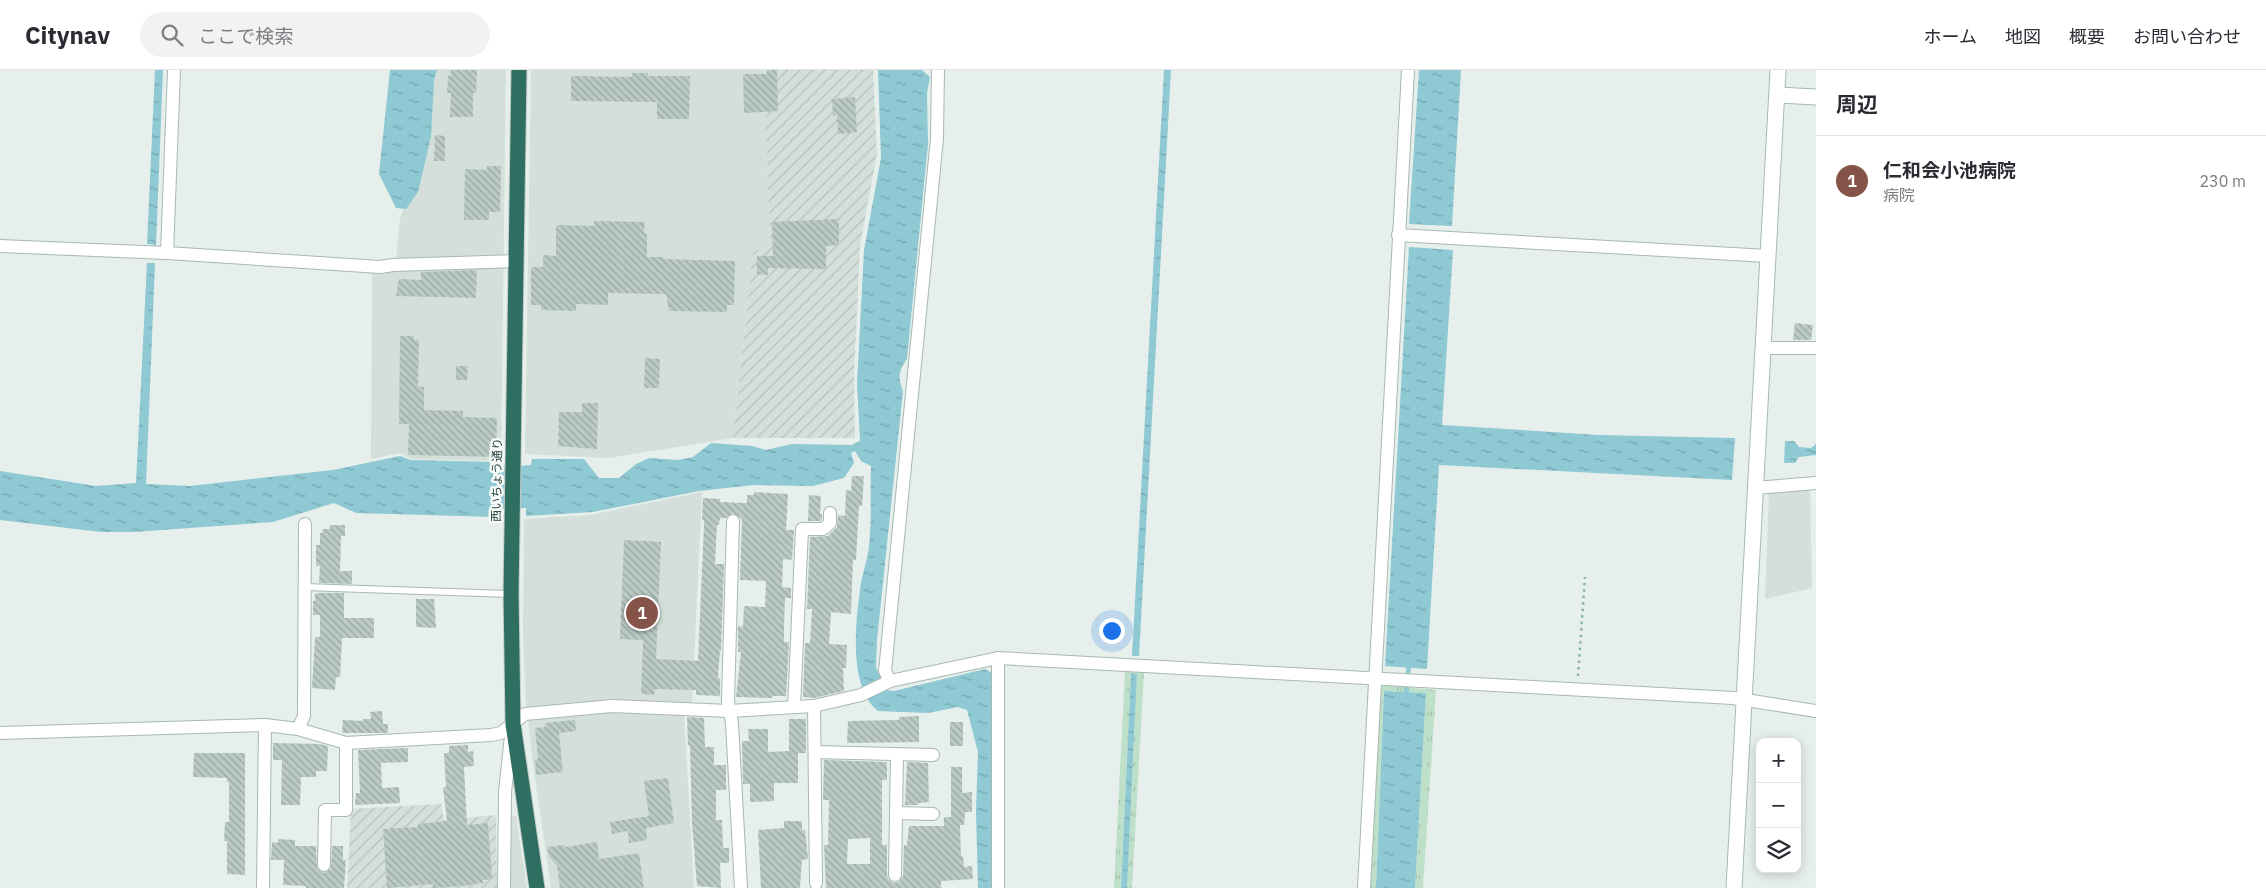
<!DOCTYPE html>
<html lang="ja">
<head>
<meta charset="utf-8">
<style>
  body { margin:0; font-family:"IBM Plex Sans","Noto Sans JP",sans-serif; background:#f2f2f3; color:#2b2b33 }
  .controls { position:absolute; right:15px; bottom:15px; display:grid; overflow:hidden; border-radius:10px; box-shadow:0 2px 12px #0003 }
  .controls button { width:45px; height:45px; display:grid; place-items:center; padding:0; border:0; border-bottom:1px solid #e1e1e2; background:#fff; color:#2b2b33; font:25px sans-serif }
  .you { position:absolute; left:1111px; top:560px; width:18px; height:18px; margin:-12px; border:4px solid #fff; border-radius:50%; background:#1a73e8; box-shadow:0 0 0 8px #1a73e833 }
  .badge { display:grid; place-items:center; width:32px; height:32px; border-radius:50%; background:#855347; color:#fff; font-size:16px; font-weight:700 }
  .pin { position:absolute; translate:-50% -50%; border:2px solid #fff; box-shadow:0 1px 5px #0006 }
  .list { margin:0; padding:0; list-style:none }
  h2 { display:flex; justify-content:space-between; align-items:center; height:65px; margin:0; padding:0 20px; font-size:21px }
  h2 small { font-size:16px; font-weight:400; color:#7c7c81 }
  .list li { display:grid; grid-template-columns:32px 1fr auto; gap:15px; align-items:center; box-sizing:border-box; height:90px; padding:0 20px; border-top:1px solid #e1e1e2 }
  .list b { display:block; font-size:19px; white-space:nowrap }
  .list p { margin:0; font-size:16px; white-space:nowrap; color:#7c7c81 }
  .list em { font-size:16px; font-style:normal; color:#7c7c81 }
  .icon { flex:none; width:28px; height:28px; fill:none; stroke:currentColor; stroke-width:2; stroke-linecap:round; stroke-linejoin:round }
  .map { position:relative; flex:none; width:1816px; height:818px; overflow:hidden }
  header { display:flex; align-items:center; gap:30px; box-sizing:border-box; height:70px; padding:0 25px; background:#fff; border-bottom:1px solid #e1e1e2 }
  header strong { font-size:24px }
  nav { display:flex; gap:28px; margin-inline-start:auto; font-size:18px }
  .search { width:350px; height:45px; background:#f2f2f3; display:flex; align-items:center; gap:12px; box-sizing:border-box; padding:0 18px; border-radius:28px; color:#7c7c81; font-size:19px }
  main { display:flex }
  aside { flex:1; background:#fff }
  .map>svg:first-child { display:block }
  .built { fill:#d4dfda }
  .industrial { fill:url(#industrial-furrows) }
  .grass { fill:url(#grass-tufts) }
  .water { fill:url(#water-ripples) }
  .lines { fill:none; stroke-linecap:round; stroke-linejoin:round }
  .stream { stroke:#8ec9d4; stroke-width:4.5 }
  .building { fill:url(#building-back-hatch); fill-rule:evenodd }
  .lane-casing { stroke:#a8b8b2; stroke-width:8 }
  .street-casing { stroke:#a8b8b2; stroke-width:14 }
  .secondary-casing { stroke:#a4bbb3; stroke-width:17 }
  .highway-casing { stroke:#c2cac8; stroke-width:17 }
  .path { stroke:#86b3a5; stroke-width:2.5; stroke-dasharray:2.5 4; stroke-linecap:butt }
  .lane { stroke:#fff; stroke-width:6 }
  .street { stroke:#fff; stroke-width:12 }
  .secondary { stroke:#fff; stroke-width:15 }
  .highway { stroke:#2f6f62; stroke-width:15 }
  .labels { text-anchor:middle; stroke-width:5; stroke-linejoin:round; paint-order:stroke }
  .street-label { font-size:12px; fill:#24423a; stroke:#f7fbf9 }
</style>
</head>
<body>
<header>
<strong>Citynav</strong>
<div class="search"><svg class="icon" aria-label="search" viewBox="0 0 24 24"><circle cx="10" cy="10" r="6"/><path d="M15 15l6 6"/></svg>ここで検索</div>
<nav><a>ホーム</a><a>地図</a><a>概要</a><a>お問い合わせ</a></nav>
</header>
<main>
<div class="map">
<svg width="1816" height="818" viewBox="0 0 1816 818">
  <defs>
    <pattern id="industrial-furrows" width="10" height="10" patternUnits="userSpaceOnUse" patternTransform="scale(1.25)"><rect width="10" height="10" fill="#d4dfda"/><path d="M-1 1l2-2M0 10L10 0M9 11l2-2" fill="none" stroke="#b6c1bc"/></pattern>
    <pattern id="grass-tufts" width="24" height="20" patternUnits="userSpaceOnUse" patternTransform="scale(1.25)"><rect width="24" height="20" fill="#bfe0c8"/><path d="M3 7l-1-3M5 7V3M7 7l1-3M15 17l-1-3M17 17v-4M19 17l1-3" fill="none" stroke="#a4c1ad"/></pattern>
    <pattern id="water-ripples" width="26" height="14" patternUnits="userSpaceOnUse" patternTransform="scale(1.25)"><rect width="26" height="14" fill="#8ec9d4"/><path d="M2 4q2-2 4 0t4 0M15 11q2-2 4 0t4 0" fill="none" stroke="#74a5ad"/></pattern>
    <pattern id="building-back-hatch" width="6" height="6" patternUnits="userSpaceOnUse" patternTransform="scale(1.25)"><rect width="6" height="6" fill="#bbcac4"/><path d="M-1 5l2 2M0 0l6 6M5-1l2 2" fill="none" stroke="#98a6a0"/></pattern>
  </defs>
  <rect width="100%" height="100%" fill="#e6efeb"/>
  <!-- built -->
  <g class="built">
    <polygon points="430,0 506,0 501,391 412,389 400,383 371,389 372,201 396,191 400,149 416,100"/>
    <polygon points="531,0 764,0 770,179 753,180 733,368 609,388 525,384"/>
    <polygon points="1810,418 1812,518 1765,529 1769,421"/>
    <polygon points="702,422 692,635 611,631 526,637 523,560 524,449 590,445"/>
    <polygon points="610,640 684,644 694,818 551,818 533,695 528,649"/>
    <polygon points="516,746 527,818 509,818 510,747"/>
  </g>
  <!-- industrial -->
  <g class="industrial">
    <polygon points="764,0 873,0 877,84 860,176 854,307 855,368 733,368 753,180 770,179"/>
    <polygon points="441,734 444,750 496,745 497,818 347,818 351,739"/>
  </g>
  <!-- grass -->
  <g class="grass">
    <polygon points="1125,601 1144,602 1132,818 1127,818 1137,604 1131,603 1121,818 1114,818"/>
    <polygon points="1368,614 1436,620 1423,818 1415,818 1426,623 1384,621 1376,818 1359,818"/>
  </g>
  <!-- water -->
  <g class="water">
    <polygon points="155,0 163,0 156,175 147,174"/>
    <polygon points="390,0 437,0 434,11 431,67 418,122 406,139 396,138 379,104"/>
    <path d="M878,0h44l8,7 -3,16 1,51 -21,215c-9,12 -9,19 -4,32l-26,249 -1,27 10,23 8,1 91,-22 6,3 2,70 -2,146h-13l-2,-76 2,-60 -11,-42 -9,-3 -30,6 -50,-2c-31,-25 -22,-93 -17,-128 2,-12 7,-24 8,-37 3,-26 1,-53 2,-80l-10,-5 -6,-10 -4,2 3,10 -10,15 -31,8 -59,-1 -55,6 -106,21 -67,4v-8l-30,1 -2,8 -138,-4 -22,-10 -61,19 -139,10h-33l-101,-12v-49l96,15 40,-3 11,-220h8l-9,221 44,2 143,-16 67,-14 11,4 86,2 1,5 33,-2 1,-6h52l15,19h20l17,-14 13,-6 29,2 15,-3 18,-14 41,3 14,4 26,-6 60,1 8,-4 -3,-58 7,-133 17,-92z"/>
    <polygon points="1164,0 1171,0 1139,586 1132,586"/>
    <polygon points="1419,0 1461,0 1452,156 1409,154"/>
    <polygon points="1409,177 1453,180 1442,355 1599,365 1735,368 1732,410 1439,395 1427,599 1385,596"/>
    <polygon points="1785,371 1794,371 1799,377 1811,378 1816,374 1816,385 1799,387 1795,393 1784,393"/>
    <polygon points="1131,603 1137,604 1127,818 1121,818"/>
    <polygon points="1384,621 1426,623 1415,818 1376,818"/>
  </g>
  <g class="lines">
    <!-- stream -->
    <polyline class="stream" points="1406,627 1409,592"/>
  </g>
  <!-- building -->
  <g class="building">
    <polygon points="451,0 477,0 476,23 473,23 473,47 450,47 451,23 447,23 448,6 451,6"/>
    <polygon points="767,0 777,0 778,41 744,43 743,4 767,4"/>
    <polygon points="632,3 648,3 648,6 690,6 689,49 657,49 657,32 571,31 571,6 632,7"/>
    <polygon points="855,27 857,62 838,64 837,45 833,46 832,29"/>
    <polygon points="435,65 445,66 445,91 434,91"/>
    <polygon points="487,96 501,96 500,142 489,142 489,150 464,150 465,99 487,100"/>
    <polygon points="839,149 839,175 826,176 826,199 768,198 768,205 757,204 757,186 773,186 772,152"/>
    <polygon points="594,151 645,152 644,163 647,163 647,187 663,187 663,189 735,191 734,235 727,235 727,242 669,241 666,224 608,223 608,235 576,234 576,241 541,240 541,235 531,235 531,197 543,197 543,185 556,186 556,155 594,156"/>
    <polygon points="477,200 476,228 396,226 399,209 421,210 421,202"/>
    <polygon points="1795,253 1813,255 1811,270 1793,270"/>
    <polygon points="400,266 414,266 414,270 419,270 418,316 424,317 424,340 463,341 463,347 497,348 496,387 408,385 409,354 399,354"/>
    <polygon points="645,288 660,289 659,318 644,318"/>
    <polygon points="456,296 468,296 467,310 456,310"/>
    <polygon points="582,333 598,333 597,379 558,376 559,342 582,342"/>
    <polygon points="852,406 864,406 862,436 859,436 856,490 853,490 851,544 831,542 829,574 847,575 846,598 843,598 844,621 814,628 803,627 805,573 810,573 812,539 807,539 810,467 828,466 837,457 838,445 845,446 846,420 851,421"/>
    <polygon points="754,422 788,424 786,460 794,460 792,490 783,489 782,517 791,518 791,528 785,528 784,555 784,572 789,572 786,626 772,626 772,628 736,627 741,582 738,582 738,556 743,557 744,536 765,537 766,511 740,510 742,449 733,443 726,448 720,448 719,455 717,455 715,494 724,494 721,581 720,580 718,608 720,608 720,626 696,625 696,620 655,619 654,625 641,624 643,570 620,569 624,470 661,472 656,589 698,591 704,455 704,450 702,450 703,428 720,429 720,432 747,433 747,425 754,425"/>
    <polygon points="809,425 821,426 820,444 822,444 822,449 820,451 808,451"/>
    <polygon points="330,455 345,455 345,466 341,466 340,501 352,501 352,514 319,513 320,496 316,496 316,475 320,475 320,463 322,463 323,459 330,459"/>
    <polygon points="319,523 344,523 344,548 374,548 374,568 342,568 340,607 336,607 335,620 312,618 315,567 320,567 320,545 313,545 313,531 315,531 315,524"/>
    <polygon points="416,529 434,529 436,558 416,557"/>
    <polygon points="382,641 383,654 388,654 388,663 342,663 343,650 363,651 363,649 371,649 370,642"/>
    <polygon points="919,646 919,672 847,673 848,651 899,650 899,647"/>
    <polygon points="687,647 704,648 705,677 714,677 714,695 726,695 726,720 716,720 716,750 722,750 723,778 729,778 729,793 720,793 721,818 697,816 692,753 690,675 688,675"/>
    <polygon points="789,649 806,649 806,683 798,683 798,713 774,713 774,731 750,732 750,714 743,714 742,671 749,671 748,659 768,659 768,682 789,681"/>
    <polygon points="575,650 576,661 559,663 563,702 536,705 535,690 538,689 535,658 545,657 545,653"/>
    <rect x="950" y="652" width="13" height="24"/>
    <polygon points="273,673 319,674 328,676 327,701 316,701 316,707 301,707 300,735 281,735 282,690 273,690"/>
    <polygon points="468,675 468,682 473,681 474,696 464,697 467,755 488,753 492,809 483,810 483,813 463,816 433,818 433,814 387,818 383,759 418,757 418,754 447,751 443,717 446,717 444,683 449,683 449,676"/>
    <polygon points="408,678 408,692 381,693 382,718 399,717 400,733 355,735 356,723 360,723 358,680"/>
    <polygon points="194,683 245,683 245,805 227,804 227,771 224,771 225,752 229,752 229,712 227,712 227,708 193,707"/>
    <path d="M824,690l63,2v18h-5v65h5v30l1,4 6,4 5,-1 4,-6 1,-31h3l2,-19h35v-9h7v-50h11v26l10,-1v20h-7l-1,13h-4l1,31h2l1,11 8,-1 1,13 -32,2v7h-115l-2,-43h4l1,-45h-6zM870,768v26h-23l1,-25z"/>
    <polygon points="907,692 928,693 929,732 918,733 918,735 905,735"/>
    <polygon points="668,708 674,753 646,758 647,770 629,773 628,761 612,764 610,752 649,746 644,711"/>
    <polygon points="784,751 802,751 802,760 805,760 808,789 802,790 800,818 761,818 758,760 784,758"/>
    <polygon points="278,769 295,770 295,776 316,776 317,798 323,803 331,799 332,776 343,776 343,790 346,790 344,818 306,818 306,816 283,815 284,790 271,790 272,772 278,773"/>
    <polygon points="597,772 599,789 639,783 644,818 560,818 557,796 549,786 547,777 564,775 565,777"/>
  </g>
  <g class="lines">
    <defs>
      <polyline id="lane" points="304,517 511,524"/>
      <g id="street">
        <polyline points="1398,165 1768,186"/>
        <polyline points="0,176 167,183 380,197 393,195 516,191"/>
        <polyline points="167,183 174,0"/>
        <polyline points="1763,278 1816,278"/>
        <polyline points="1755,418 1816,413"/>
        <polyline points="733,451 728,631 732,653 741,818"/>
        <polyline points="998,588 998,818"/>
        <polyline points="890,611 885,601 937,68 938,0"/>
        <polyline points="814,636 816,813"/>
        <polyline points="794,637 802,459 823,459 830,453 830,443"/>
        <polyline points="298,659 304,646 305,454"/>
        <polyline points="0,663 265,655 298,659 346,673 491,665 501,663 525,644 612,636 729,641 814,636 861,625 890,611 998,588 1733,628 1816,641"/>
        <polyline points="815,682 933,685"/>
        <polyline points="896,743 933,744"/>
        <polyline points="324,795 325,740 346,740 346,673"/>
        <polyline points="895,805 897,684"/>
        <polyline points="263,818 265,655"/>
        <polyline points="504,818 505,722 511,666"/>
        <polyline points="1364,818 1408,0"/>
      </g>
      <g id="secondary">
        <polyline points="1777,25 1816,27"/>
        <polyline points="1734,818 1778,0"/>
      </g>
      <polyline id="highway" points="519,0 511,524 513,654 537,818"/>
    </defs>
    <!-- lane casing -->
    <use href="#lane" class="lane-casing"/>
    <!-- street casing -->
    <use href="#street" class="street-casing"/>
    <!-- secondary casing -->
    <use href="#secondary" class="secondary-casing"/>
    <!-- highway casing -->
    <use href="#highway" class="highway-casing"/>
    <!-- path -->
    <polyline class="path" points="1578,606 1585,507"/>
    <!-- lane -->
    <use href="#lane" class="lane"/>
    <!-- street -->
    <use href="#street" class="street"/>
    <!-- secondary -->
    <use href="#secondary" class="secondary"/>
    <!-- highway -->
    <use href="#highway" class="highway"/>
  </g>
  <g class="labels">
    <!-- street labels -->
    <g class="street-label">
      <text transform="translate(497 410) rotate(-89)" y="4">西いちょう通り</text>
    </g>
  </g>
</svg>
<div class="controls">
<button>+</button>
<button>−</button>
<button><svg class="icon" aria-label="layers" viewBox="0 0 24 24"><path d="M12 4l9 5-9 5-9-5zM3 14l9 5 9-5"/></svg></button>
</div>
<div class="you"></div>
<div class="pin badge" style="left:642px;top:543px">1</div>
</div>
<aside>
<h2>周辺<small></small></h2>
<ul class="list">
<li><span class="badge">1</span><div><b>仁和会小池病院</b><p>病院</p></div><em>230 m</em></li>
</ul>
</aside>
</main>
</body>
</html>
